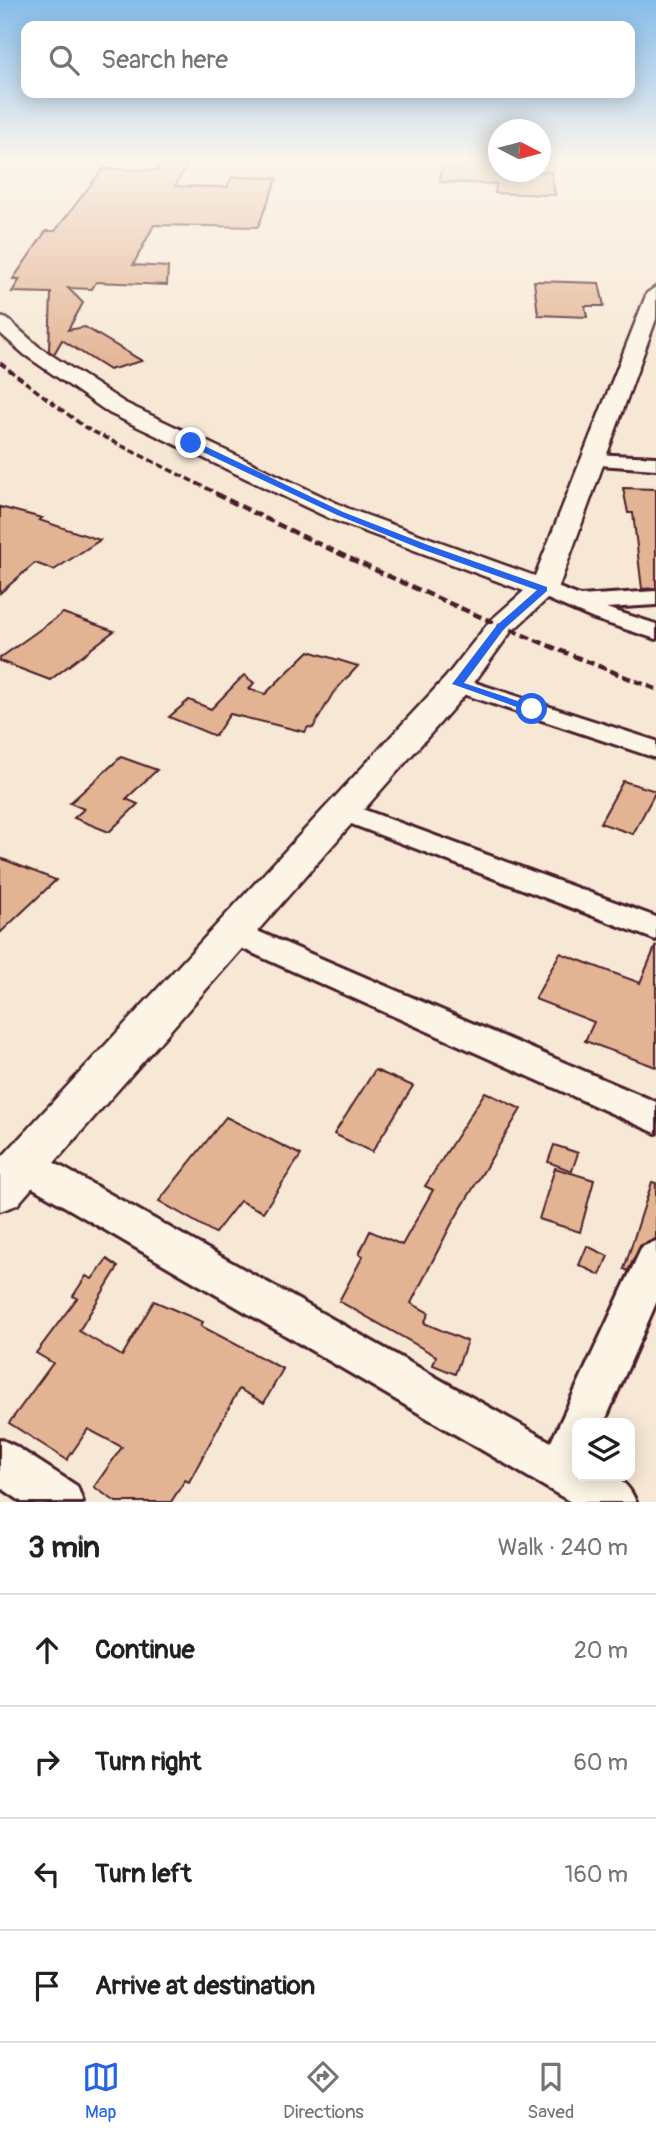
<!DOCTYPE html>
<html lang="en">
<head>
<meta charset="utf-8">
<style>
  body { margin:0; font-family:Pangolin,sans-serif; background:#f6f6f6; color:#202124 }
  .controls { position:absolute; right:21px; bottom:21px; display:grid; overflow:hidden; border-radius:14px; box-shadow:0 4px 18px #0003 }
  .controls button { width:63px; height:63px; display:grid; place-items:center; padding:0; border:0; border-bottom:2px solid #e0e0e0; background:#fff; color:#202124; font:35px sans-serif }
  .compass { position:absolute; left:488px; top:119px; width:63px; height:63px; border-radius:50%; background:#fff; box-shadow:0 4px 18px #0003; rotate:96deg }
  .stop { position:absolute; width:21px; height:21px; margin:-16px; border:5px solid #2563eb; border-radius:50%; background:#fff }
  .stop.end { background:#2563eb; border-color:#fff; box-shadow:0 2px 7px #0008 }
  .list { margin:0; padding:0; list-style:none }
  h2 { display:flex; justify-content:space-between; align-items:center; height:91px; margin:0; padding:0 28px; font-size:30px }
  h2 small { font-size:23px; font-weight:400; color:#757577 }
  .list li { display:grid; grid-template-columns:46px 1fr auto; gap:21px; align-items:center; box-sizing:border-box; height:112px; padding:0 28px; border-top:2px solid #e0e0e0 }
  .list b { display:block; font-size:26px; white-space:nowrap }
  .list em { font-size:23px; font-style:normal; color:#757577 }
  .icon { flex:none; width:38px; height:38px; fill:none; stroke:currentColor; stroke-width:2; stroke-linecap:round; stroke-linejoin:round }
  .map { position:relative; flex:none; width:656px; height:1502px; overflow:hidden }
  .search { position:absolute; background:#fff; box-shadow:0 4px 18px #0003; left:21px; right:21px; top:21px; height:77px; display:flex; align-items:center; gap:18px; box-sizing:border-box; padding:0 24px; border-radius:14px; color:#757577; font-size:26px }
  .sheet { height:539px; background:#fff }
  nav { display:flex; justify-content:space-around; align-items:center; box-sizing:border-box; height:98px; border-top:2px solid #e0e0e0; background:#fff; font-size:19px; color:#757577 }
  nav a { display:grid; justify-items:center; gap:4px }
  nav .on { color:#2563eb }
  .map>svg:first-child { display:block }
  .building { fill:#e3b494; stroke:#4a1f2b; stroke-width:2 }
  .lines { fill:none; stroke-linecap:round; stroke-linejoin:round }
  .minor-casing { stroke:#4a1f2b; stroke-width:6 }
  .major-casing { stroke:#4a1f2b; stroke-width:5 }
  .minor { fill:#fcf5e5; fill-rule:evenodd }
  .major { fill:#fcf5e5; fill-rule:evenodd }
  .rail-far1 { stroke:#4a1f2b; stroke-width:3.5; stroke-dasharray:7 3.5; stroke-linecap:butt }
  .rail { stroke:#4a1f2b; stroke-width:4.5; stroke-dasharray:9 4.5; stroke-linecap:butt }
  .route { fill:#2563eb }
</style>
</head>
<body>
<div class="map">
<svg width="656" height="1502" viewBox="0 0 656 1502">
  <rect width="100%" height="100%" fill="#f7e8d5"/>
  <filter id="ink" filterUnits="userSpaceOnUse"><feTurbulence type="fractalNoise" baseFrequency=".0143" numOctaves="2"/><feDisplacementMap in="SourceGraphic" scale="14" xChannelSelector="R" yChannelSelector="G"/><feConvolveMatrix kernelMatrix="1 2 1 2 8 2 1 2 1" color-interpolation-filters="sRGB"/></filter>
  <g filter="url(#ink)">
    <!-- building -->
    <g class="building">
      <polygon points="442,158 499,158 499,172 551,172 555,195 495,193 496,184 440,182"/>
      <polygon points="161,164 187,165 175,186 227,187 232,177 277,178 258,227 154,225 133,265 168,267 167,285 96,282 92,289 68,288 83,303 68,330 85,327 142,361 109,370 62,340 54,354 49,351 51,293 12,292 20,279 13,279 46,231 55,231 103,169 157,170"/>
      <polygon points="534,281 599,283 604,306 585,306 587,317 538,315"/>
      <polygon points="623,488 656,489 656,588 642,589 633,513 628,513"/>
      <polygon points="0,507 42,518 39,520 100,540 54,570 35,563 0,593"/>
      <polygon points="63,613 114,631 50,680 0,661 0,658"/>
      <polygon points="309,651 358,666 333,693 313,728 308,727 305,732 230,714 215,736 169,717 189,700 211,709 244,675 254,683 249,689 265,694"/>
      <polygon points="121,757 157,770 126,799 138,804 109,832 74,818 84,809 70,803"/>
      <polygon points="623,781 656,791 633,834 600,823"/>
      <polygon points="0,858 56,880 0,933"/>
      <polygon points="656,945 656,1067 585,1041 594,1022 535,999 560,953 640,983"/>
      <polygon points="375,1070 413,1086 372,1152 334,1134"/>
      <polygon points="485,1092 521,1109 451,1225 411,1303 429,1313 424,1323 467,1341 455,1374 433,1365 436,1356 339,1301 363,1256 359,1254 370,1231 402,1245 433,1190 425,1186"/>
      <polygon points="226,1117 301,1155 263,1212 240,1201 215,1233 159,1201"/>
      <polygon points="554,1145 578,1153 572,1171 548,1162"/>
      <polygon points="555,1168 594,1180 580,1232 539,1219"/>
      <polygon points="652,1182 656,1183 656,1239 640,1246 628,1271 624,1269"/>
      <polygon points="587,1246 608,1256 600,1275 579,1265"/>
      <polygon points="107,1259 118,1267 79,1331 122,1356 154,1301 203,1322 201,1326 283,1369 264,1403 239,1389 189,1482 185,1480 171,1502 116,1502 94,1487 122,1447 88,1429 67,1460 9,1423 53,1363 36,1353 77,1298 73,1296 86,1276 92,1279"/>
    </g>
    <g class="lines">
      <defs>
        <g id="minor">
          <polygon points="592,454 656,457 656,469 585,464 582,460"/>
          <polygon points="544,582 580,596 656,591 656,605 606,608 656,624 656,639 594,619 536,594 533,589 536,584"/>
          <polygon points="457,677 656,741 656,758 448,689 445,684 448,679"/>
          <polygon points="343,802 656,917 656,940 333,817 329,811 333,805"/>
          <polygon points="234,921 656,1102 656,1133 223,940 219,932 223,924"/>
          <path d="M24,1148l13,5 514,289 91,-195 14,-6v62l-52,120h-27v53c29,0 47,-4 59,26h-65l-560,-327 -5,-11 5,-11z"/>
          <polygon points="0,1439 15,1446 77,1486 83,1502 22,1502 0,1487"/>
        </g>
        <polygon id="major" points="656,287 656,319 558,589 510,633 468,691 17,1205 0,1211 0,1159 446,677 490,621 524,591 331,519 109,413 25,355 0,333 0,317 7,319 39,347 125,403 349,509 535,576 647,293"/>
      </defs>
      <!-- minor casing -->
      <use href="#minor" class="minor-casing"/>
      <!-- major casing -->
      <use href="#major" class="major-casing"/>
      <!-- minor -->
      <use href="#minor" class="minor"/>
      <!-- major -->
      <use href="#major" class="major"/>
      <!-- rail-far1 -->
      <polyline class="rail-far1" points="0,363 86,428 220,495"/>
      <!-- rail -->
      <path class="rail" d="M216,494c144,72 290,136 440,195"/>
    </g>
  </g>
  <!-- sky -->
  <linearGradient id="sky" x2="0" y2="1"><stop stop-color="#85bceb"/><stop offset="0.43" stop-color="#fbf5ec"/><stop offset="1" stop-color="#fbf5ec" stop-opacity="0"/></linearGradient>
  <rect width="656" height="368" fill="url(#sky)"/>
  <!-- route -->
  <polygon class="route" points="188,441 194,441 343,512 428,545 547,587 547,591 504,629 464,683 536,707 536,711 528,711 452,684 497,625 537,590 421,549 337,515 188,445"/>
</svg>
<div class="controls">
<button><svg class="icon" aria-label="layers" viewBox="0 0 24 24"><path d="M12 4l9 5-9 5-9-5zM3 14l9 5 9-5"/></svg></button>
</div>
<svg class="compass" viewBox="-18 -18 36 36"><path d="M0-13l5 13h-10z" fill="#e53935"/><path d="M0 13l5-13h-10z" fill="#757577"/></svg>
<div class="stop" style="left:532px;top:709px"></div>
<div class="stop end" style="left:191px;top:443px"></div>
<div class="search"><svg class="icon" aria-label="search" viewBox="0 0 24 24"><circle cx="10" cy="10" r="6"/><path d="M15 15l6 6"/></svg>Search here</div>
</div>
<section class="sheet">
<h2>3 min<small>Walk · 240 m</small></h2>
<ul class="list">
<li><svg class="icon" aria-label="ahead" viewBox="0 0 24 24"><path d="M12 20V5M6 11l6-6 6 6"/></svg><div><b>Continue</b></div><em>20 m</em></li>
<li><svg class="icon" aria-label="right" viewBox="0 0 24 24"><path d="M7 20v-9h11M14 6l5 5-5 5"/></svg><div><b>Turn right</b></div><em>60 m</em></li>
<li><svg class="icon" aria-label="left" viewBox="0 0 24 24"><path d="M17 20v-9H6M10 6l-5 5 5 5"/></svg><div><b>Turn left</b></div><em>160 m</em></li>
<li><svg class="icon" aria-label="arrive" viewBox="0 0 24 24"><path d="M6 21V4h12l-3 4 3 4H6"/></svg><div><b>Arrive at destination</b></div></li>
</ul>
</section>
<nav>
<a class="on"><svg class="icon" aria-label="map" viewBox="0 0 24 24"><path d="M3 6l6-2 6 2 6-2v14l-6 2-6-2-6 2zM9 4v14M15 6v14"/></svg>Map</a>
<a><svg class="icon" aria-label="directions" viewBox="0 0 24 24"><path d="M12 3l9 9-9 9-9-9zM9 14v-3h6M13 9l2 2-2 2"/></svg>Directions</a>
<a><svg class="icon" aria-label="saved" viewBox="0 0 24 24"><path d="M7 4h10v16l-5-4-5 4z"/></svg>Saved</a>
</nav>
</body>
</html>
